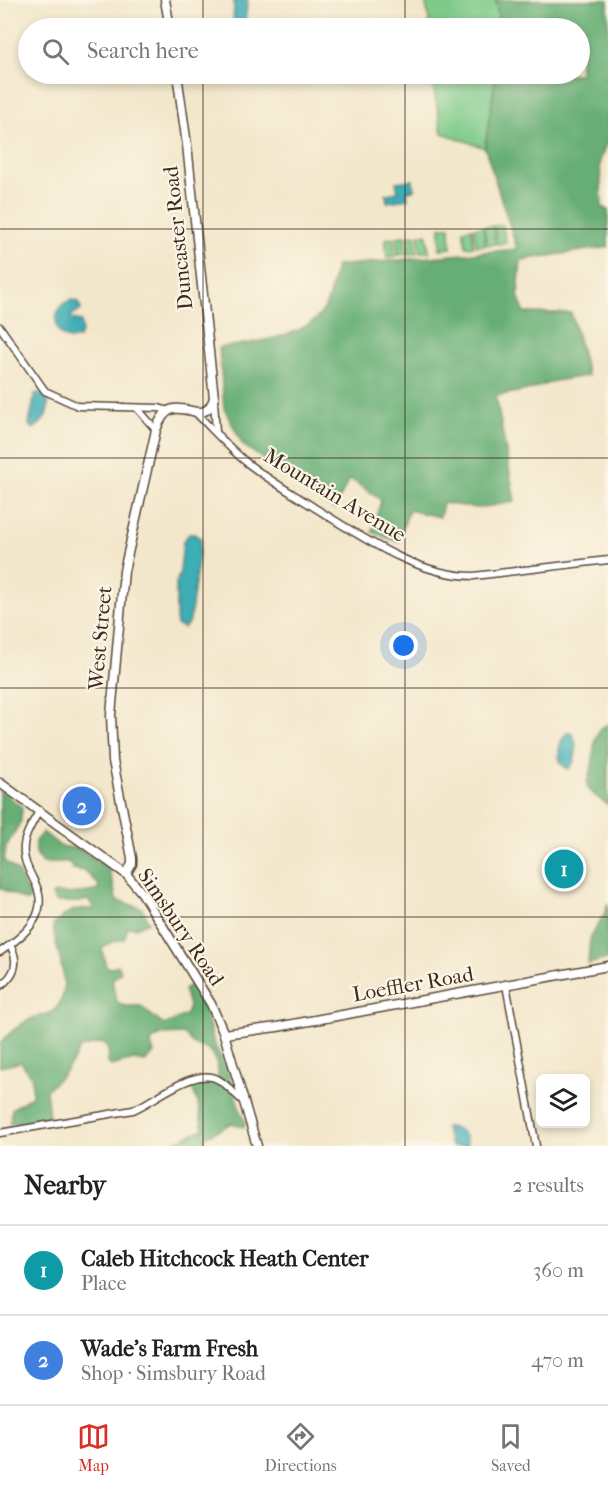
<!DOCTYPE html>
<html lang="en">
<head>
<meta charset="utf-8">
<style>
  body { margin:0; font-family:"IM FELL French Canon",serif; background:#f6f6f6; color:#222 }
  .controls { position:absolute; right:18px; bottom:18px; display:grid; overflow:hidden; border-radius:9px; box-shadow:0 3px 9px #0003 }
  .controls button { width:54px; height:54px; display:grid; place-items:center; padding:0; border:0; border-bottom:2px solid #e0e0e0; background:#fff; color:#222; font:30px sans-serif }
  .you { position:absolute; left:404px; top:646px; width:21px; height:21px; margin:-15px; border:4px solid #fff; border-radius:50%; background:#1a73e8; box-shadow:0 0 0 9px #1a73e833 }
  .badge { display:grid; place-items:center; width:39px; height:39px; border-radius:50%; background:#d93025; color:#fff; font-size:20px; font-weight:700 }
  .pin { position:absolute; translate:-50% -50%; border:3px solid #fff; box-shadow:0 2px 6px #0006 }
  .list { margin:0; padding:0; list-style:none }
  h2 { display:flex; justify-content:space-between; align-items:center; height:78px; margin:0; padding:0 24px; font-size:26px }
  h2 small { font-size:20px; font-weight:400; color:#767676 }
  .list li { display:grid; grid-template-columns:39px 1fr auto; gap:18px; align-items:center; box-sizing:border-box; height:90px; padding:0 24px; border-top:2px solid #e0e0e0 }
  .list b { display:block; font-size:22px; white-space:nowrap }
  .list p { margin:0; font-size:20px; white-space:nowrap; color:#767676 }
  .list em { font-size:20px; font-style:normal; color:#767676 }
  .icon { flex:none; width:33px; height:33px; fill:none; stroke:currentColor; stroke-width:2; stroke-linecap:round; stroke-linejoin:round }
  .map { position:relative; flex:none; width:608px; height:1146px; overflow:hidden }
  .search { position:absolute; background:#fff; box-shadow:0 3px 9px #0003; left:18px; right:18px; top:18px; height:66px; display:flex; align-items:center; gap:15px; box-sizing:border-box; padding:0 21px; border-radius:33px; color:#767676; font-size:22px }
  .sheet { height:258px; background:#fff }
  nav { display:flex; justify-content:space-around; align-items:center; box-sizing:border-box; height:84px; border-top:2px solid #e0e0e0; background:#fff; font-size:16px; color:#767676 }
  nav a { display:grid; justify-items:center; gap:3px }
  nav .on { color:#d93025 }
  .map>svg:first-child { display:block }
  .green { fill:#7eca89; stroke:#5c7a54; stroke-width:1.5 }
  .forest { fill:#66ae75; stroke:#506c4a; stroke-width:1.5 }
  .water { fill:#3cadb6; stroke:#3c6c6a; stroke-width:1.5 }
  .lines { fill:none; stroke-linecap:round; stroke-linejoin:round }
  .street-casing { stroke:#574638; stroke-width:9 }
  .secondary-casing { stroke:#574638; stroke-width:11 }
  .street { stroke:#fff; stroke-width:6 }
  .secondary { stroke:#fff; stroke-width:8 }
  .grid { fill:none; stroke:#3b2a1e; stroke-width:1.5; stroke-opacity:0.55 }
  .labels { text-anchor:middle; stroke-width:4.5; stroke-linejoin:round; paint-order:stroke }
  .street-label { font-size:21px; fill:#3b2a1e; stroke:#fcf5e5 }
</style>
</head>
<body>
<div class="map">
<svg width="608" height="1146" viewBox="0 0 608 1146">
  <rect width="100%" height="100%" fill="#fcf5e5"/>
  <filter id="ink" filterUnits="userSpaceOnUse"><feTurbulence type="fractalNoise" baseFrequency=".0167" numOctaves="2"/><feDisplacementMap in="SourceGraphic" scale="12" xChannelSelector="R" yChannelSelector="G"/><feConvolveMatrix kernelMatrix="1 2 1 2 8 2 1 2 1" color-interpolation-filters="sRGB"/></filter>
  <filter id="wash" filterUnits="userSpaceOnUse"><feTurbulence type="fractalNoise" baseFrequency=".008" numOctaves="4" result="noise"/><feDisplacementMap in="SourceGraphic" scale="24" xChannelSelector="R" yChannelSelector="G"/><feGaussianBlur stdDeviation="1.35" result="paint"/><feColorMatrix in="noise" values="0 0 0 0 0 0 0 0 0 0 0 0 0 0 0 0 0 1.4 0 .05"/><feComposite in="paint" operator="in"/></filter>
  <g filter="url(#wash)">
    <rect width="100%" height="100%" fill="#f3e7cb"/>
    <!-- green -->
    <g class="green">
      <polygon points="425,0 496,0 499,28 429,28 429,18"/>
      <polygon points="431,74 496,74 485,148 442,133"/>
      <polygon points="503,225 506,243 497,244 495,226"/>
      <polygon points="493,226 495,244 487,245 484,227"/>
      <polygon points="440,227 450,227 451,248 440,249"/>
      <polygon points="483,227 485,245 477,246 474,228"/>
      <polygon points="472,228 474,246 466,247 463,230"/>
      <polygon points="427,234 429,252 420,252 418,235"/>
      <polygon points="415,235 417,253 409,254 407,236"/>
      <polygon points="404,236 406,254 398,255 396,237"/>
      <polygon points="393,238 395,256 387,257 385,239"/>
    </g>
    <!-- forest -->
    <g class="forest">
      <path d="M496,0h112v138l-8,23 2,46 6,3v37l-87,13 -3,35 6,18h47l17,63 -34,5 -21,8 -37,7 19,106 -37,6 -35,-5 -3,14 -31,-7 -11,32 -26,-10 9,-32 -31,-21 -16,30 -91,-64 -19,-37 -5,-60c30,-5 91,-10 106,-41 6,-12 8,-28 11,-41l181,-17 -32,-101 11,-74h84v-46h-81z"/>
      <path d="M608,724v81c-6,-5 -20,-12 -21,-20 0,-6 4,-13 5,-19 3,-16 -1,-33 16,-42z"/>
      <polygon points="0,790 22,807 21,821 6,847 4,861 18,872 26,890 32,897 27,901 0,888"/>
      <path d="M43,832l17,14 20,3 28,19 5,15 3,17 26,8 7,14 -13,6 -8,-1 -4,12 -12,3 -10,6 4,19 5,1 7,-3 3,6 -9,9 4,21 8,5h17c8,8 15,13 23,19l22,-10 3,-9 -5,-17 8,-5c14,16 15,36 21,56 4,12 12,22 16,34 6,17 8,33 17,49l-2,4 -12,-4 -27,14 -1,9h-29l1,-5 27,-12 -5,-26 -7,-18 19,-4 6,1c6,-12 -1,-24 -8,-33l-14,-4 -10,-11 -23,1 -9,5 -1,5 3,8 -9,9 -11,-2 -23,6 -4,-4 2,-8 -3,-10 -7,-1 -19,5c-8,18 -19,30 -34,42l3,27c-11,4 -28,10 -39,7l2,-15 20,-13v-18l-11,-16 -21,5v-24c11,-11 19,-19 33,-25 5,-3 12,-2 17,-5 29,-17 4,-63 3,-87 11,-12 21,-20 38,-17l3,-1 -6,-8 -8,2h-22l-3,-1 -3,-6 3,-2c9,1 38,0 44,-4l-1,-5 -13,-13 -12,-2 -3,-6c-11,-4 -18,2 -27,0l-7,-10 -1,-12z"/>
      <polygon points="608,903 608,959 588,964 590,939 605,912"/>
    </g>
    <!-- water -->
    <g class="water">
      <polygon points="234,0 248,0 244,28 233,28"/>
      <polygon points="413,180 414,190 407,191 408,199 387,202 386,194 398,192 396,182"/>
      <path d="M71,300l8,2 2,8 -10,5 2,4 8,2 1,9 -3,8c-26,9 -31,-32 -8,-38z"/>
      <path d="M40,393l8,6c2,12 -4,25 -16,30l-3,-5 6,-30z"/>
      <polygon points="194,534 201,538 190,621 184,628 177,625 176,619 176,584 180,571 183,541 189,534"/>
      <path d="M568,732l5,2c4,10 5,29 -5,35l-7,-5c-4,-11 -2,-24 7,-32z"/>
      <path d="M445,1127c12,-1 23,6 22,19h-16z"/>
    </g>
  </g>
  <g filter="url(#ink)">
    <g class="lines">
      <defs>
        <g id="street">
          <polyline points="0,327 45,391 78,406 159,408 169,411"/>
          <polyline points="214,400 216,432"/>
          <polyline points="137,408 156,430"/>
          <path d="M196,413c16,16 32,34 50,49 21,17 46,31 69,46 47,29 102,68 159,68l134,-16"/>
          <path d="M0,952c22,-15 50,-36 36,-67 -6,-13 -14,-25 -12,-40 1,-12 10,-24 15,-34"/>
          <polyline points="506,985 536,1146"/>
          <path d="M0,986c15,-11 20,-24 10,-41"/>
          <path d="M0,1133l133,-23c22,-9 64,-45 86,-30 9,5 16,15 25,22"/>
        </g>
        <g id="secondary">
          <polyline points="165,0 170,28"/>
          <polyline points="0,783 126,874 142,893 211,1004 224,1034 257,1146"/>
          <path d="M126,874l6,-10v-6l-19,-97 -2,-46 13,-144 32,-141c17,-48 46,5 58,-32l-27,-253 -10,-71"/>
          <polyline points="224,1034 277,1027 608,966"/>
        </g>
      </defs>
      <!-- street casing -->
      <use href="#street" class="street-casing"/>
      <!-- secondary casing -->
      <use href="#secondary" class="secondary-casing"/>
      <!-- street -->
      <use href="#street" class="street"/>
      <!-- secondary -->
      <use href="#secondary" class="secondary"/>
    </g>
  </g>
  <!-- grid -->
  <path class="grid" d="M203,0v28M405,0v28M203,74v1072M405,74v1072M0,229h608M0,458h608M0,688h608M0,917h608"/>
  <g class="labels">
    <!-- street labels -->
    <g class="street-label">
      <text transform="translate(178 238) rotate(-96)" y="7">Duncaster Road</text>
      <text transform="translate(335 495) rotate(31)" y="7">Mountain Avenue</text>
      <text transform="translate(100 638) rotate(-85)" y="7">West Street</text>
      <text transform="translate(181 927) rotate(56)" y="7">Simsbury Road</text>
      <text transform="translate(413 984) rotate(-10)" y="7">Loeffler Road</text>
    </g>
  </g>
</svg>
<div class="controls">
<button><svg class="icon" aria-label="layers" viewBox="0 0 24 24"><path d="M12 4l9 5-9 5-9-5zM3 14l9 5 9-5"/></svg></button>
</div>
<div class="you"></div>
<div class="pin badge" style="left:564px;top:869px;background:#0f9aa8">1</div>
<div class="pin badge" style="left:82px;top:806px;background:#3f7fe0">2</div>
<div class="search"><svg class="icon" aria-label="search" viewBox="0 0 24 24"><circle cx="10" cy="10" r="6"/><path d="M15 15l6 6"/></svg>Search here</div>
</div>
<section class="sheet">
<h2>Nearby<small>2 results</small></h2>
<ul class="list">
<li><span class="badge" style="background:#0f9aa8">1</span><div><b>Caleb Hitchcock Heath Center</b><p>Place</p></div><em>360 m</em></li>
<li><span class="badge" style="background:#3f7fe0">2</span><div><b>Wade's Farm Fresh</b><p>Shop · Simsbury Road</p></div><em>470 m</em></li>
</ul>
</section>
<nav>
<a class="on"><svg class="icon" aria-label="map" viewBox="0 0 24 24"><path d="M3 6l6-2 6 2 6-2v14l-6 2-6-2-6 2zM9 4v14M15 6v14"/></svg>Map</a>
<a><svg class="icon" aria-label="directions" viewBox="0 0 24 24"><path d="M12 3l9 9-9 9-9-9zM9 14v-3h6M13 9l2 2-2 2"/></svg>Directions</a>
<a><svg class="icon" aria-label="saved" viewBox="0 0 24 24"><path d="M7 4h10v16l-5-4-5 4z"/></svg>Saved</a>
</nav>
</body>
</html>
